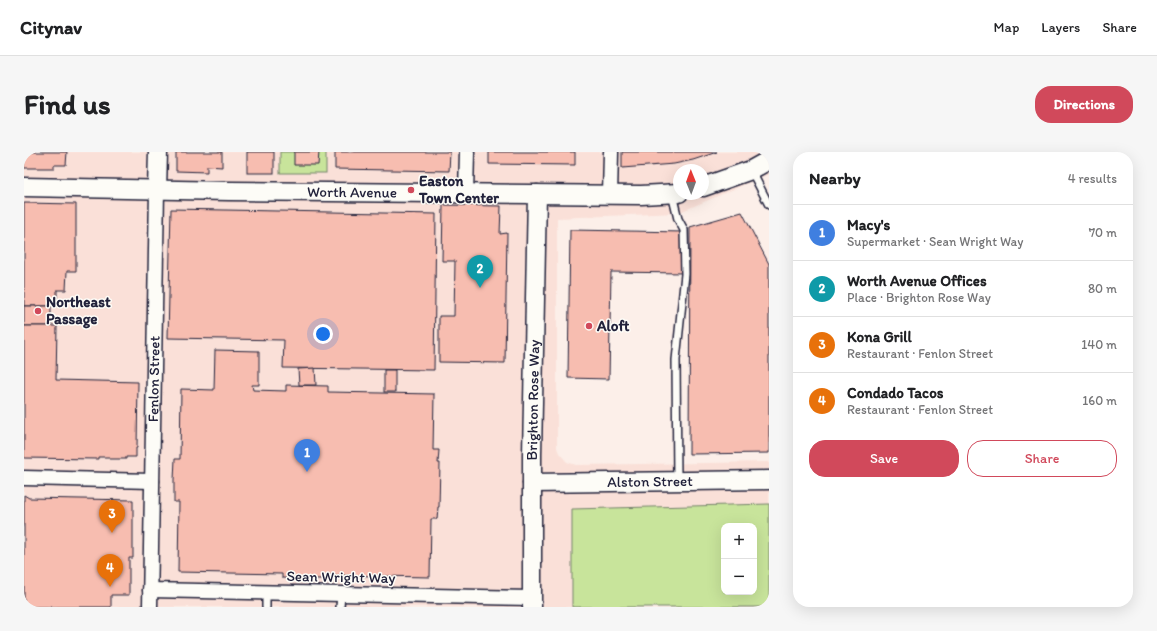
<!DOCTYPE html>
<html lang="en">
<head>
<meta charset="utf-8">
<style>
  body { margin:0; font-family:Itim,sans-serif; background:#f6f6f6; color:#202124 }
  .controls { position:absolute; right:12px; bottom:12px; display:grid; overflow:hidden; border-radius:8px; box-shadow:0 4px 16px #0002 }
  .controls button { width:36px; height:36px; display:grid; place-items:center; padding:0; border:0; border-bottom:1px solid #e0e0e0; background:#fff; color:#202124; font:20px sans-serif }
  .compass { position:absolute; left:649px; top:12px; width:36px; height:36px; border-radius:50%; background:#fff; box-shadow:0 4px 16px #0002; rotate:359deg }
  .you { position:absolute; left:299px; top:182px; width:14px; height:14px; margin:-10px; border:3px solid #fff; border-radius:50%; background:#1a73e8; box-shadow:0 0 0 6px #1a73e833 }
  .badge { display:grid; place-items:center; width:26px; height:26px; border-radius:50%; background:#d1495b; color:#fff; font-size:13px; font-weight:700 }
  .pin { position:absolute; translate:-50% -33px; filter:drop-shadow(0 1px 2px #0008) }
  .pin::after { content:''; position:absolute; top:21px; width:14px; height:12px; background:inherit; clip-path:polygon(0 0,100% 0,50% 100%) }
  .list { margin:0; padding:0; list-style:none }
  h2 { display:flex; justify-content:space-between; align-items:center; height:52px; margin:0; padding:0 16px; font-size:17px }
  h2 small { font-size:13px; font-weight:400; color:#757577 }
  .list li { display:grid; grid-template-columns:26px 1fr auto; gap:12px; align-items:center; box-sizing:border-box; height:56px; padding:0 16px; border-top:1px solid #e0e0e0 }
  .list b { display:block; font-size:15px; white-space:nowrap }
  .list p { margin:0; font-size:13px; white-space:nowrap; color:#757577 }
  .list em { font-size:13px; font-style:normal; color:#757577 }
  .actions { display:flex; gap:8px; padding:12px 16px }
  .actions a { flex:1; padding:9px 0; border:1px solid #d1495b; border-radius:16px; text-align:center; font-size:14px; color:#d1495b }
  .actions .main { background:#d1495b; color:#fff }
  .map { position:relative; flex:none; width:745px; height:455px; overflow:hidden; border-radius:16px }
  header { display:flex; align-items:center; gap:24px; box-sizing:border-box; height:56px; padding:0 20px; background:#fff; border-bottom:1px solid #e0e0e0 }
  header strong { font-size:19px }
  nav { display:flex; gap:22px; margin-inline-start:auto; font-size:14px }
  .intro { display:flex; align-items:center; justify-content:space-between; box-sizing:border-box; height:96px; padding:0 24px }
  h1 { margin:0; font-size:28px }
  .button { padding:10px 18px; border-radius:16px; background:#d1495b; color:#fff; font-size:14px; font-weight:700 }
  main { display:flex; gap:24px; padding:0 24px }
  aside { flex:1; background:#fff; border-radius:16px; box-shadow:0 4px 16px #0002 }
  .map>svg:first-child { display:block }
  .built { fill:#fae0d8; fill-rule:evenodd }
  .green { fill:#c8e49b; stroke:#75836b; fill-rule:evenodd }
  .building { fill:#f7bdb0; stroke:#22223b }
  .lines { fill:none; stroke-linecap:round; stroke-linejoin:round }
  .service-casing { stroke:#22223b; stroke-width:10 }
  .minor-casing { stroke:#22223b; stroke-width:17 }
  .tertiary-casing { stroke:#22223b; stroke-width:21 }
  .service { stroke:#fdfcf7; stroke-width:7 }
  .minor { stroke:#fdfcf7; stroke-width:14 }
  .tertiary { stroke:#fdfcf7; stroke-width:18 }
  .poi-dot { fill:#d1495b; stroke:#fdfcf7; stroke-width:1.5 }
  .labels { text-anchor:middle; stroke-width:3; stroke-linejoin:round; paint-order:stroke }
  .poi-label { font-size:15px; font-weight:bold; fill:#22223b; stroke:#fdfcf7; text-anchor:start }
  .street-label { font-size:15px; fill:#22223b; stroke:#fdfcf7 }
</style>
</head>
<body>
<header>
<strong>Citynav</strong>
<nav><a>Map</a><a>Layers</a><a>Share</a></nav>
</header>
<div class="intro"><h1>Find us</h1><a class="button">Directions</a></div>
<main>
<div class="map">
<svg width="745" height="455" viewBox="0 0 745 455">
  <rect width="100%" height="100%" fill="#fcefe9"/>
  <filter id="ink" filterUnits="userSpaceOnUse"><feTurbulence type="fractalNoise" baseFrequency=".025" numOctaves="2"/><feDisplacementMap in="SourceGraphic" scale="8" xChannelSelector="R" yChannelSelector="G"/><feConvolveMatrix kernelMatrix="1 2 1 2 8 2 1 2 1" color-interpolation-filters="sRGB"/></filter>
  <g filter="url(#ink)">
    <!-- built -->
    <path class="built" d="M0,0h745v22l-91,39 -121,5v230l2,5 8,9 9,3 193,-3v145h-745zM655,18h24v24h-24zM700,374h30v66h-30z"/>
    <!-- green -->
    <g class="green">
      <rect x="256" y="0" width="46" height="21"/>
      <path d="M745,352v103h-197v-98zM700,374h30v66h-30z"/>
    </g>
    <!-- building -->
    <g class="building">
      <polygon points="0,0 43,0 42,13 30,13 30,16 0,16"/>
      <polygon points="152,0 198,0 198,15 183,14 183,20 152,19"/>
      <rect x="223" y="0" width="27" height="21"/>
      <polygon points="270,0 295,0 294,13 270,13"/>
      <polygon points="311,0 426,0 425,19 311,17"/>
      <polygon points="465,0 551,0 551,13 465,12"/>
      <polygon points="598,0 693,0 669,8 650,12 598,16"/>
      <polygon points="0,51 52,52 52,119 43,119 42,138 33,138 33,154 0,154"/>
      <polygon points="419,53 477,54 476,82 483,81 481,211 415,210 415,164 430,164 431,109 418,109"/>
      <polygon points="147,57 412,62 410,218 259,216 260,188 144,186"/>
      <polygon points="718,60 745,112 745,301 665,302 666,75"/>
      <polygon points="546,78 660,80 659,121 587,120 585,227 544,226"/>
      <rect x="0" y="154" width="27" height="20"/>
      <polygon points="0,174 33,174 32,228 114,230 113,296 112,296 112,305 102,305 102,307 85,307 85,305 74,305 74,307 0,306"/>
      <polygon points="191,198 235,199 235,233 228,233 229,238 262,239 262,233 304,234 304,240 410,242 409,298 415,298 414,311 416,311 415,355 414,355 413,367 407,367 406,425 301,423 301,427 280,427 258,426 258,422 154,420 155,350 150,350 150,328 151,307 156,307 157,237 190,238"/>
      <polygon points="291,216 292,233 275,233 274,217"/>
      <rect x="360" y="218" width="11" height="22"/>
      <polygon points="0,343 5,346 109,348 109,406 105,406 105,443 87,443 87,455 0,455"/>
    </g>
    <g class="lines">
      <defs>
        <g id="service">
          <polyline points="727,18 745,53"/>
          <polyline points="648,42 654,67 660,78 661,122 652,208 653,329"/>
          <polyline points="242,455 242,441"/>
          <polyline points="316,455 317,442"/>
        </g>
        <g id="minor">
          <polyline points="442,41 443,0"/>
          <polyline points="586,43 587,0"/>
          <polyline points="0,326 128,329"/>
          <polyline points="126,438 508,446"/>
          <path id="s1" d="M126,455l7,-417"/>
        </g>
        <g id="tertiary">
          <path id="s2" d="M0,35l205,4 412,4 38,-2"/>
          <polyline points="679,35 727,18 745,8"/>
          <polyline points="133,38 134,0"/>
          <path id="s3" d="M508,331l237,-3"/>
          <path id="s4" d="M508,455v-152l5,-261"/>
        </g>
      </defs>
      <!-- service casing -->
      <use href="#service" class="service-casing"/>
      <!-- minor casing -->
      <use href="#minor" class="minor-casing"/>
      <!-- tertiary casing -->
      <use href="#tertiary" class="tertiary-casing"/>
      <!-- service -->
      <use href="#service" class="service"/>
      <!-- minor -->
      <use href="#minor" class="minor"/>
      <!-- tertiary -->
      <use href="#tertiary" class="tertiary"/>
    </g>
  </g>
  <!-- markers -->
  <g class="poi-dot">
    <circle cx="387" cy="38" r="4"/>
    <circle cx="14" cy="159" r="4"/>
    <circle cx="565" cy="174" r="4"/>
  </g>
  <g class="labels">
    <!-- poi labels -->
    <g class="poi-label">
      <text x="395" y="34">Easton<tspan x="395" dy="17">Town Center</tspan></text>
      <text x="22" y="155">Northeast<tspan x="22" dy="17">Passage</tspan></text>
      <text x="573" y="179">Aloft</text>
    </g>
    <!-- street labels -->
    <g class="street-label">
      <text dy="5" stroke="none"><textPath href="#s2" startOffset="328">Worth Avenue</textPath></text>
      <text dy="5" stroke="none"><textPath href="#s1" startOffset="228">Fenlon Street</textPath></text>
      <text dy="5" stroke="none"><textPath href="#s4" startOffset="207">Brighton Rose Way</textPath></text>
      <text dy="5" stroke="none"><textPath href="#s3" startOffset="118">Alston Street</textPath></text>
      <text transform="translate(317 425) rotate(1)" y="5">Sean Wright Way</text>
    </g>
  </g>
</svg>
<div class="controls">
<button>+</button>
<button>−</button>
</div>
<svg class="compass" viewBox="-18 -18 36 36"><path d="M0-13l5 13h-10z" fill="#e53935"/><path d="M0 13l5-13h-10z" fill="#757577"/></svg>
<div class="you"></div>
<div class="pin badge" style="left:283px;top:320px;background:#3f7fe0">1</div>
<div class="pin badge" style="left:456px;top:136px;background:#0f9aa8">2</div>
<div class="pin badge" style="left:88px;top:381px;background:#e8710a">3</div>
<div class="pin badge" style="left:86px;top:435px;background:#e8710a">4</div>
</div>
<aside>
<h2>Nearby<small>4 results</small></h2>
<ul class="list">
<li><span class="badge" style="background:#3f7fe0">1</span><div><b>Macy's</b><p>Supermarket · Sean Wright Way</p></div><em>70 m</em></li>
<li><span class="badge" style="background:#0f9aa8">2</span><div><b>Worth Avenue Offices</b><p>Place · Brighton Rose Way</p></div><em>80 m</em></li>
<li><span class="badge" style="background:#e8710a">3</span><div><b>Kona Grill</b><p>Restaurant · Fenlon Street</p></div><em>140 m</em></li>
<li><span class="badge" style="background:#e8710a">4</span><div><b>Condado Tacos</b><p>Restaurant · Fenlon Street</p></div><em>160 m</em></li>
</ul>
<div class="actions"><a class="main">Save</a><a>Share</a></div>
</aside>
</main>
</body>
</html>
